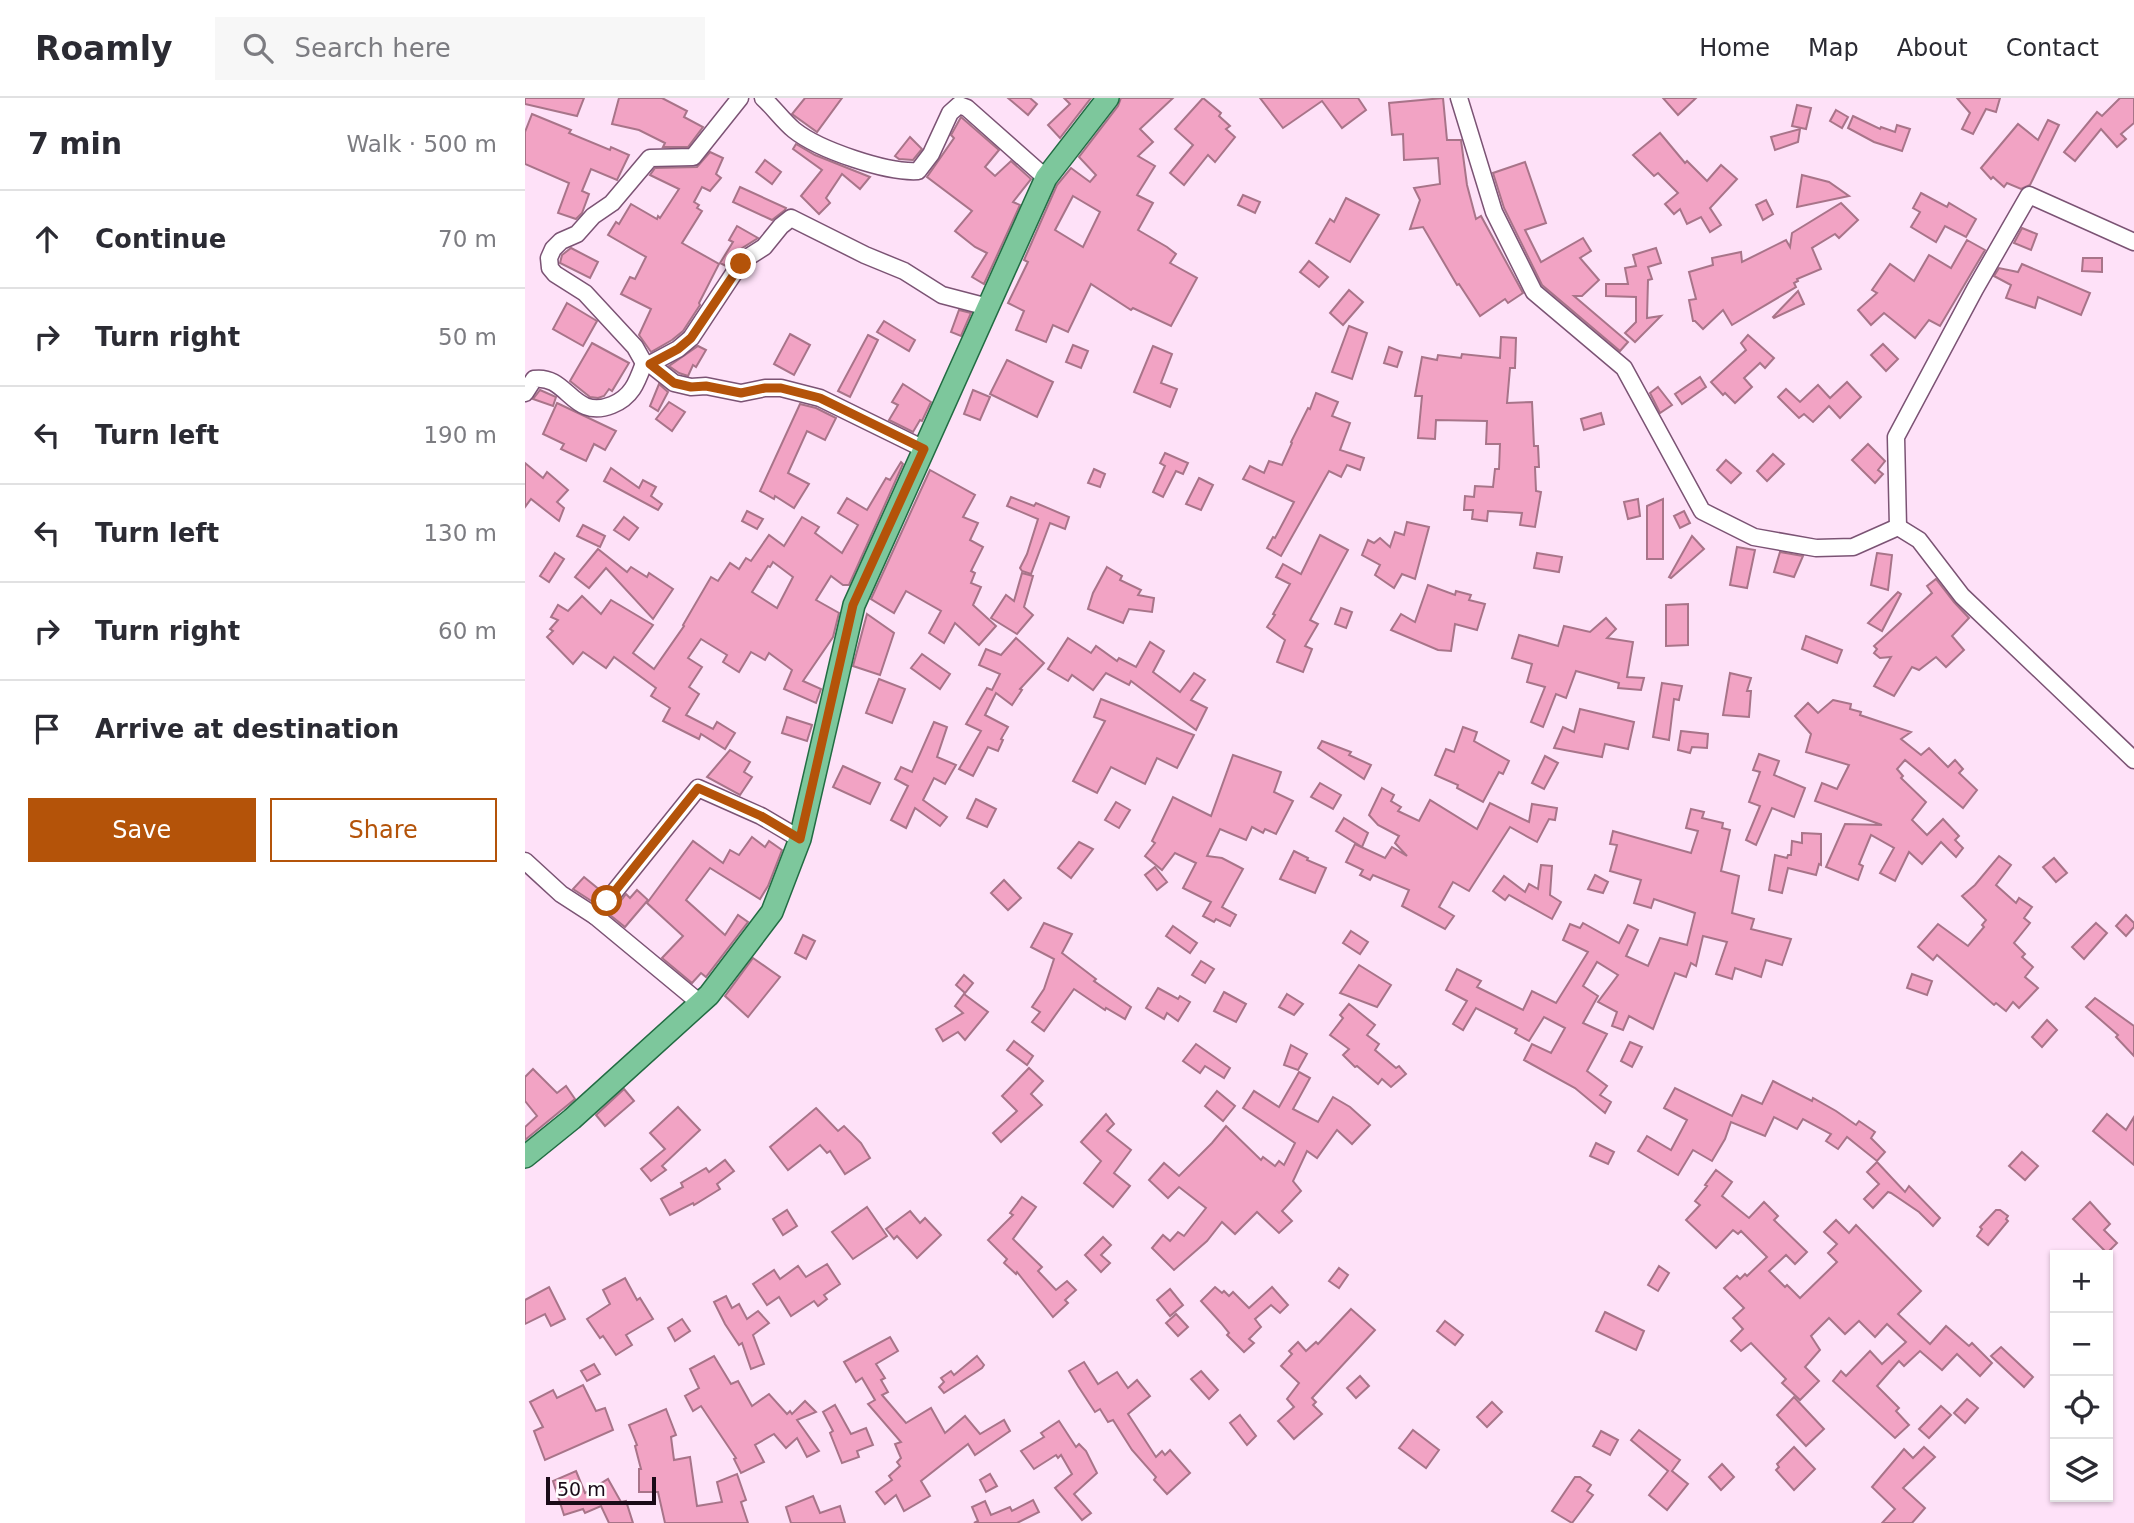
<!DOCTYPE html>
<html lang="en">
<head>
<meta charset="utf-8">
<style>
  body { margin:0; font-family:"DejaVu Sans",sans-serif; background:#f7f7f7; color:#2b2b33 }
  .controls { position:absolute; right:21px; bottom:21px; display:grid; overflow:hidden; border-radius:0px; box-shadow:0 2px 5px #0004 }
  .controls button { width:63px; height:63px; display:grid; place-items:center; padding:0; border:0; border-bottom:2px solid #e1e1e2; background:#fff; color:#2b2b33; font:35px sans-serif }
  .scale { position:absolute; left:21px; bottom:18px; width:110px; box-sizing:border-box; padding-left:7px; border:4px solid #1a0b18; border-top:0; font-size:19px; line-height:24px; white-space:nowrap; color:#1a0b18; -webkit-text-stroke:5px #fff; paint-order:stroke }
  .stop { position:absolute; width:21px; height:21px; margin:-16px; border:5px solid #b45309; border-radius:50%; background:#fff }
  .stop.end { background:#b45309; border-color:#fff; box-shadow:0 2px 7px #0008 }
  .list { margin:0; padding:0; list-style:none }
  h2 { display:flex; justify-content:space-between; align-items:center; height:91px; margin:0; padding:0 28px; font-size:30px }
  h2 small { font-size:23px; font-weight:400; color:#7c7c81 }
  .list li { display:grid; grid-template-columns:46px 1fr auto; gap:21px; align-items:center; box-sizing:border-box; height:98px; padding:0 28px; border-top:2px solid #e1e1e2 }
  .list b { display:block; font-size:26px; white-space:nowrap }
  .list em { font-size:23px; font-style:normal; color:#7c7c81 }
  .actions { display:flex; gap:14px; padding:21px 28px }
  .actions a { flex:1; padding:16px 0; border:2px solid #b45309; border-radius:0px; text-align:center; font-size:24px; color:#b45309 }
  .actions .main { background:#b45309; color:#fff }
  .icon { flex:none; width:38px; height:38px; fill:none; stroke:currentColor; stroke-width:2; stroke-linecap:round; stroke-linejoin:round }
  .map { position:relative; flex:none; width:1609px; height:1425px; overflow:hidden }
  header { display:flex; align-items:center; gap:42px; box-sizing:border-box; height:98px; padding:0 35px; background:#fff; border-bottom:2px solid #e1e1e2 }
  header strong { font-size:33px }
  nav { display:flex; gap:38px; margin-inline-start:auto; font-size:24px }
  .search { width:490px; height:63px; background:#f7f7f7; display:flex; align-items:center; gap:18px; box-sizing:border-box; padding:0 24px; border-radius:0px; color:#7c7c81; font-size:26px }
  main { display:flex }
  aside { flex:1; background:#fff }
  .map>svg:first-child { display:block }
  .building { fill:#f2a3c4; stroke:#a87489; stroke-width:2; fill-rule:evenodd }
  .lines { fill:none; stroke-linecap:round; stroke-linejoin:round }
  .minor-casing { stroke:#7b5374; stroke-width:19 }
  .major-casing { stroke:#226c43; stroke-width:24 }
  .minor { stroke:#fff; stroke-width:16 }
  .major { stroke:#7dc79c; stroke-width:21 }
  .route { stroke:#b45309; stroke-width:9 }
</style>
</head>
<body>
<header>
<strong>Roamly</strong>
<div class="search"><svg class="icon" aria-label="search" viewBox="0 0 24 24"><circle cx="10" cy="10" r="6"/><path d="M15 15l6 6"/></svg>Search here</div>
<nav><a>Home</a><a>Map</a><a>About</a><a>Contact</a></nav>
</header>
<main>
<aside>
<h2>7 min<small>Walk · 500 m</small></h2>
<ul class="list">
<li><svg class="icon" aria-label="ahead" viewBox="0 0 24 24"><path d="M12 20V5M6 11l6-6 6 6"/></svg><div><b>Continue</b></div><em>70 m</em></li>
<li><svg class="icon" aria-label="right" viewBox="0 0 24 24"><path d="M7 20v-9h11M14 6l5 5-5 5"/></svg><div><b>Turn right</b></div><em>50 m</em></li>
<li><svg class="icon" aria-label="left" viewBox="0 0 24 24"><path d="M17 20v-9H6M10 6l-5 5 5 5"/></svg><div><b>Turn left</b></div><em>190 m</em></li>
<li><svg class="icon" aria-label="left" viewBox="0 0 24 24"><path d="M17 20v-9H6M10 6l-5 5 5 5"/></svg><div><b>Turn left</b></div><em>130 m</em></li>
<li><svg class="icon" aria-label="right" viewBox="0 0 24 24"><path d="M7 20v-9h11M14 6l5 5-5 5"/></svg><div><b>Turn right</b></div><em>60 m</em></li>
<li><svg class="icon" aria-label="arrive" viewBox="0 0 24 24"><path d="M6 21V4h12l-3 4 3 4H6"/></svg><div><b>Arrive at destination</b></div></li>
</ul>
<div class="actions"><a class="main">Save</a><a>Share</a></div>
</aside>
<div class="map">
<svg width="1609" height="1425" viewBox="0 0 1609 1425">
  <rect width="100%" height="100%" fill="#fee1f8"/>
  <!-- building -->
  <g class="building">
    <polygon points="0,0 59,0 52,18 0,6"/>
    <polygon points="94,0 137,0 162,13 159,19 178,29 163,49 138,49 140,45 114,32 87,26"/>
    <polygon points="280,0 317,0 292,34 267,16"/>
    <polygon points="483,0 505,0 512,6 503,17"/>
    <polygon points="539,0 566,0 535,40 523,27 545,6"/>
    <path d="M596,0h52l-33,31 13,13 -15,14 17,10 -18,29 16,8 -15,27 29,17 9,7 -6,9 27,15 -26,48 -38,-18 -2,2 -40,-26 -23,48 -15,-7 -7,17 -30,-12 8,-19 -16,-8 20,-41 -4,-2 33,-75 14,-17 19,14 6,-7 -17,-18 39,-51zM548,98l27,16 -17,35 -28,-17z"/>
    <polygon points="678,0 696,15 694,18 705,28 701,31 710,39 690,64 683,57 659,87 645,75 668,47 650,31"/>
    <polygon points="735,0 833,0 841,12 817,30 797,3 758,30"/>
    <polygon points="918,0 922,42 936,42 942,87 951,121 956,118 998,195 983,205 980,201 955,218 934,186 932,187 898,129 885,131 895,102 889,90 915,86 913,60 879,62 878,36 867,37 864,5"/>
    <polygon points="1138,0 1171,0 1153,17"/>
    <polygon points="1432,0 1475,0 1471,14 1461,11 1448,36 1437,31 1445,15"/>
    <polygon points="1595,0 1609,0 1609,25 1596,36 1601,41 1592,49 1576,31 1550,63 1539,54 1572,14 1577,18"/>
    <polygon points="1272,7 1286,10 1281,31 1267,28"/>
    <polygon points="1311,12 1323,19 1317,30 1305,23"/>
    <polygon points="7,16 46,32 44,35 85,52 86,49 104,57 92,82 66,71 57,93 64,96 57,115 51,121 33,115 44,85 0,66 0,34"/>
    <polygon points="1328,18 1355,31 1356,29 1370,34 1372,27 1385,31 1377,53 1349,44 1323,30"/>
    <polygon points="436,19 474,52 460,69 470,78 486,63 506,81 488,104 495,107 459,186 447,179 462,155 450,149 430,133 447,113 402,79 429,40 426,37"/>
    <polygon points="1523,22 1534,27 1505,87 1496,91 1482,85 1479,89 1468,79 1466,81 1456,70 1493,26 1513,42"/>
    <polygon points="1275,31 1273,44 1250,52 1246,39"/>
    <polygon points="1135,35 1160,65 1162,63 1182,83 1196,67 1212,81 1185,110 1196,127 1185,134 1176,119 1162,126 1155,111 1149,116 1140,106 1153,95 1133,75 1129,78 1108,57"/>
    <polygon points="385,39 397,51 388,62 374,61 370,58"/>
    <polygon points="271,46 290,57 345,79 335,91 317,76 301,100 305,105 294,116 276,98 297,72 268,51"/>
    <polygon points="185,54 198,60 191,76 196,80 185,93 177,89 169,104 174,107 172,110 177,113 157,145 194,166 174,205 175,207 158,233 147,242 126,254 114,237 126,211 96,196 105,179 110,181 121,159 83,137 91,124 94,126 106,106 132,121 133,118 135,120 154,91 125,77 130,70 172,69"/>
    <polygon points="240,62 256,74 247,86 231,74"/>
    <polygon points="1000,64 1021,125 1000,132 1016,164 1058,140 1066,153 1055,160 1074,182 1057,198 1049,198 1103,244 1095,253 1017,187 979,110 968,75"/>
    <polygon points="1277,77 1304,84 1324,98 1272,109"/>
    <polygon points="215,89 261,110 260,112 247,122 208,104"/>
    <polygon points="1396,95 1422,109 1424,105 1451,121 1441,139 1420,128 1411,144 1386,129 1395,114 1388,110"/>
    <polygon points="718,97 735,104 730,115 713,107"/>
    <polygon points="821,100 854,117 825,164 791,145 805,121 809,124"/>
    <polygon points="1241,102 1248,116 1238,122 1231,107"/>
    <polygon points="1316,105 1333,122 1314,140 1310,136 1287,150 1296,171 1272,181 1273,183 1269,185 1271,189 1207,227 1198,212 1178,231 1170,223 1168,223 1164,202 1171,201 1164,174 1188,167 1187,160 1216,154 1217,164 1261,142 1265,149 1267,135"/>
    <polygon points="212,128 233,140 211,154 201,168 195,165 208,144 204,142"/>
    <polygon points="1497,130 1512,136 1506,152 1489,145"/>
    <polygon points="1442,142 1460,152 1415,228 1404,222 1390,240 1359,215 1346,227 1333,212 1352,195 1347,192 1365,166 1389,183 1404,157 1426,170"/>
    <polygon points="46,150 73,164 65,180 35,165 37,157"/>
    <polygon points="1131,150 1136,165 1123,169 1127,181 1123,182 1122,220 1136,218 1110,244 1100,235 1111,224 1111,199 1081,198 1081,186 1103,186 1100,170 1111,168 1108,157"/>
    <polygon points="1558,160 1577,160 1577,174 1557,173"/>
    <polygon points="784,163 803,179 794,189 775,174"/>
    <polygon points="1497,166 1565,195 1556,217 1513,199 1510,210 1481,200 1486,187 1469,178 1474,170 1493,174"/>
    <polygon points="824,192 838,204 818,227 805,215"/>
    <polygon points="1273,193 1279,206 1249,220 1248,219"/>
    <polygon points="42,205 72,223 58,248 28,231"/>
    <polygon points="434,212 446,215 436,238 426,234"/>
    <polygon points="359,223 390,242 384,253 352,234"/>
    <polygon points="824,228 842,235 827,281 807,274"/>
    <polygon points="265,236 285,247 269,277 249,266"/>
    <polygon points="343,237 353,242 325,299 313,293"/>
    <polygon points="1223,237 1249,260 1240,270 1235,265 1219,280 1227,289 1210,305 1200,295 1198,297 1186,284 1221,252 1216,245"/>
    <polygon points="976,239 991,240 990,270 985,270 982,305 1007,304 1009,348 1013,348 1014,369 1010,369 1011,393 1016,394 1010,429 995,427 997,415 963,413 962,423 947,421 948,412 939,412 940,398 949,399 950,388 968,389 970,371 974,371 975,346 961,346 962,323 911,322 910,341 893,340 897,298 890,298 897,259 912,262 913,257 936,260 937,256 975,260"/>
    <polygon points="67,245 104,265 87,293 84,291 79,298 73,300 65,299 45,283"/>
    <polygon points="1358,246 1373,261 1361,273 1346,257"/>
    <polygon points="548,247 563,253 556,270 541,264"/>
    <polygon points="173,248 181,252 171,269 168,267 163,278 154,275 144,268"/>
    <polygon points="628,248 647,256 636,285 652,291 645,309 609,294"/>
    <polygon points="864,249 877,254 872,269 859,265"/>
    <polygon points="482,262 528,284 512,319 465,296"/>
    <polygon points="1175,279 1181,289 1157,306 1150,296"/>
    <polygon points="1322,284 1336,299 1315,320 1304,308 1288,324 1279,316 1274,320 1253,299 1261,291 1275,304 1293,287 1305,300"/>
    <polygon points="134,286 143,294 133,313 125,308"/>
    <polygon points="378,286 406,304 397,323 395,322 388,334 364,322 373,307 367,304"/>
    <polygon points="1133,289 1147,307 1135,315 1125,295"/>
    <polygon points="15,292 31,299 28,308 8,301"/>
    <polygon points="448,292 465,299 455,322 439,316"/>
    <polygon points="791,295 813,304 807,318 825,325 815,352 839,360 835,372 822,367 816,379 804,373 756,458 742,450 748,439 750,440 769,404 718,381 725,368 739,375 744,363 757,367 767,345 766,344 783,310 785,311"/>
    <polygon points="144,304 160,314 147,333 131,321"/>
    <polygon points="32,305 91,333 80,352 69,346 61,363 36,351 39,346 18,336"/>
    <polygon points="275,306 291,310 311,320 300,342 282,333 263,375 284,386 269,410 250,398 249,401 235,393"/>
    <polygon points="1076,315 1079,326 1059,332 1056,321"/>
    <polygon points="1343,346 1360,363 1353,372 1358,376 1350,385 1327,362"/>
    <polygon points="640,355 663,365 658,376 651,373 638,399 628,394 640,368 635,365"/>
    <polygon points="1248,356 1259,366 1242,383 1232,373"/>
    <polygon points="1201,362 1216,375 1206,385 1192,372"/>
    <path d="M376,364l2,2 -54,121h-6l-12,-9 -15,24 23,13 -6,24 -30,44 18,8 -5,14 -32,-14 8,-19 -23,-17 -4,7 -14,-8 -12,20 -16,-10 4,-7 -26,-16 -13,19 14,9 -13,20 10,7 -13,21 27,14 4,-7 18,11 -10,16 -24,-15 -2,5 -36,-18 7,-13 -19,-12 5,-8 -42,-31 -8,11 -23,-16 -10,12 -26,-27 6,-6 -3,-2 8,-9 -7,-3 7,-12 10,6 14,-15 19,18 10,-14 42,25 -20,28 21,16 30,-43 -1,-1 28,-48 7,4 12,-18 9,6 7,-11 5,3 18,-26 15,11 18,-29 17,10 -4,6 27,20 16,-28 -20,-12 9,-15 20,12 19,-32 4,2zM248,464l20,15 -16,31 -25,-16 16,-26 2,1z"/>
    <polygon points="0,365 18,380 22,374 43,392 32,404 39,410 34,423 6,401 0,409"/>
    <polygon points="86,370 114,390 118,382 131,389 126,398 137,406 133,412 79,383"/>
    <polygon points="569,371 580,376 575,389 563,385"/>
    <polygon points="405,372 450,397 438,419 453,425 445,442 458,449 446,473 450,475 446,485 456,489 448,507 471,528 454,547 430,525 419,545 404,535 416,513 381,493 369,515 346,501"/>
    <polygon points="674,380 688,387 676,412 661,406"/>
    <polygon points="486,399 509,408 511,405 544,419 540,431 525,425 506,476 497,473 495,470 502,456 513,421 482,408"/>
    <polygon points="1113,401 1115,418 1103,421 1099,404"/>
    <polygon points="1138,401 1138,461 1122,461 1122,408"/>
    <polygon points="222,413 238,421 232,431 217,423"/>
    <polygon points="1159,413 1165,425 1155,430 1149,418"/>
    <polygon points="99,419 113,430 104,442 89,432"/>
    <polygon points="882,424 904,429 890,481 877,476 869,490 850,477 855,467 837,457 843,442 849,445 855,440 865,449 870,434 879,437"/>
    <polygon points="58,427 80,438 75,449 52,438"/>
    <polygon points="795,437 823,452 785,522 793,526 780,548 787,551 778,574 752,564 760,542 742,529 750,517 748,516 765,486 751,479 758,466 776,476"/>
    <polygon points="1167,438 1179,451 1146,480 1144,479"/>
    <polygon points="1212,449 1230,452 1222,490 1205,487"/>
    <polygon points="73,451 102,474 106,469 122,479 124,475 148,491 128,521 81,470 64,490 50,479"/>
    <polygon points="1255,454 1278,458 1269,479 1249,474"/>
    <polygon points="30,455 39,461 24,484 15,478"/>
    <polygon points="1012,455 1037,459 1034,474 1009,470"/>
    <polygon points="1352,455 1367,457 1363,492 1346,487"/>
    <polygon points="582,469 597,478 595,482 616,492 613,497 629,500 627,514 604,511 598,525 563,511 568,495"/>
    <polygon points="497,475 508,478 499,509 508,517 492,536 466,520 481,497 489,503"/>
    <polygon points="1411,481 1429,504 1444,520 1427,538 1439,552 1421,569 1411,559 1394,572 1387,569 1369,598 1349,588 1366,559 1355,560 1349,555 1352,551 1349,548 1407,495 1402,488"/>
    <polygon points="903,487 930,497 931,493 946,497 944,502 960,506 952,532 930,526 926,553 913,552 866,532 876,516 890,524"/>
    <polygon points="1373,494 1376,496 1357,533 1343,525"/>
    <polygon points="1163,506 1163,547 1141,548 1141,507"/>
    <polygon points="816,510 827,514 821,530 810,526"/>
    <polygon points="342,516 369,535 355,577 328,568"/>
    <polygon points="1081,520 1091,531 1082,540 1108,544 1102,579 1119,580 1116,592 1093,590 1094,585 1051,573 1041,600 1031,596 1018,629 1006,624 1020,589 1002,584 1007,566 987,560 994,537 1033,548 1039,528 1065,534"/>
    <polygon points="1281,538 1317,552 1312,565 1277,551"/>
    <polygon points="491,540 519,565 495,591 497,592 487,607 471,595 460,617 483,629 476,641 478,642 473,653 463,649 448,678 434,671 456,633 441,626 462,590 467,592 475,576 454,567 461,551 476,557"/>
    <polygon points="543,540 566,555 571,548 592,563 594,560 611,569 625,544 639,553 628,574 655,594 669,575 680,582 666,602 682,610 671,632 606,583 604,587 581,575 568,592 547,577 543,583 523,571"/>
    <polygon points="397,556 425,576 415,591 386,570"/>
    <polygon points="1205,575 1226,580 1222,593 1226,593 1224,619 1198,617"/>
    <polygon points="354,581 380,591 367,625 341,615"/>
    <polygon points="1137,585 1157,588 1154,602 1149,601 1144,642 1128,639"/>
    <polygon points="576,601 669,637 652,670 632,660 620,686 586,669 572,695 548,683 580,623 569,619"/>
    <polygon points="1308,602 1326,606 1325,611 1336,614 1335,617 1386,634 1376,641 1396,657 1404,650 1423,669 1430,662 1438,671 1434,675 1452,692 1438,710 1380,662 1372,671 1378,678 1376,680 1401,704 1387,722 1402,737 1418,721 1434,738 1430,742 1438,750 1431,759 1416,744 1397,766 1384,754 1370,783 1355,775 1369,750 1346,737 1334,766 1338,768 1333,782 1301,769 1320,726 1357,727 1290,703 1297,685 1312,691 1324,667 1281,654 1286,636 1270,618 1283,605 1293,615"/>
    <polygon points="1055,611 1109,624 1103,651 1080,646 1077,659 1029,650 1038,629 1049,634"/>
    <polygon points="262,619 287,627 282,643 257,635"/>
    <polygon points="409,624 422,629 412,659 431,667 420,686 409,680 398,702 422,719 415,728 390,710 381,730 366,722 383,688 370,681 376,669 387,674"/>
    <polygon points="938,629 952,634 949,643 984,663 978,676 974,674 958,704 932,690 933,687 910,677 921,651 929,654"/>
    <polygon points="1156,633 1183,636 1182,650 1167,649 1165,655 1153,652"/>
    <polygon points="797,643 826,654 824,657 846,667 839,681 793,650"/>
    <polygon points="205,652 225,664 219,674 227,679 215,697 182,679"/>
    <polygon points="1234,656 1254,663 1249,677 1280,690 1269,719 1247,710 1231,747 1221,742 1235,708 1224,704 1235,674 1228,672"/>
    <polygon points="708,657 756,674 749,694 768,703 751,736 740,731 738,735 727,729 721,742 695,731 682,758 697,760 718,771 697,809 711,817 705,828 691,821 689,824 678,818 686,804 658,790 671,765 650,755 637,772 620,758 630,745 627,743 648,699 686,718"/>
    <polygon points="1020,658 1033,665 1019,691 1007,685"/>
    <polygon points="318,668 355,685 345,706 308,689"/>
    <polygon points="795,685 816,697 808,711 786,699"/>
    <polygon points="857,690 869,697 866,703 876,709 873,713 894,723 905,702 952,731 965,705 1004,724 1007,706 1032,710 1030,722 1024,721 1012,744 985,729 944,793 928,784 914,809 929,818 920,831 877,808 884,792 848,777 845,782 835,777 838,772 821,764 830,746 860,760 867,749 882,758 870,745 874,738 853,727 844,717"/>
    <polygon points="451,701 471,711 462,729 442,720"/>
    <polygon points="591,704 605,712 594,730 580,722"/>
    <polygon points="1166,711 1179,714 1177,720 1198,725 1197,730 1205,732 1196,773 1214,778 1207,815 1229,821 1226,831 1266,841 1257,867 1241,862 1236,879 1210,870 1207,881 1191,876 1202,844 1178,838 1171,868 1166,865 1161,879 1150,875 1128,931 1104,918 1098,932 1087,928 1092,914 1073,904 1093,877 1072,864 1058,888 1073,898 1058,925 1082,936 1062,973 1082,988 1075,997 1086,1004 1080,1015 1050,990 999,962 1007,946 1026,955 1040,930 1019,919 1004,943 990,935 992,931 951,910 938,932 928,926 942,903 921,892 932,871 956,883 952,889 998,912 1007,893 1031,905 1063,854 1038,842 1045,826 1055,830 1058,825 1094,845 1103,827 1113,832 1101,858 1123,868 1135,840 1162,847 1170,815 1129,801 1126,810 1109,805 1116,782 1085,773 1092,747 1085,746 1088,733 1166,755 1173,733 1161,730"/>
    <polygon points="819,720 843,735 837,749 811,733"/>
    <polygon points="1277,735 1296,736 1296,767 1294,766 1291,777 1263,770 1257,795 1244,792 1250,757 1262,760 1263,757 1266,757 1267,743 1277,745"/>
    <polygon points="227,739 240,749 244,743 257,752 243,788 235,801 185,770 161,802 200,837 213,817 223,824 181,879 176,875 167,885 137,860 158,838 122,805 168,743 198,765 205,752 214,757"/>
    <polygon points="554,744 568,751 546,780 533,770"/>
    <polygon points="769,753 783,760 782,762 801,770 790,795 755,781"/>
    <polygon points="1474,758 1486,767 1471,787 1491,805 1494,800 1507,809 1499,820 1505,825 1489,845 1500,856 1497,859 1508,869 1500,879 1513,890 1494,910 1488,904 1481,913 1471,905 1469,907 1412,857 1408,862 1393,849 1413,826 1443,848 1459,829 1457,827 1461,822 1437,798 1450,787"/>
    <polygon points="1529,760 1542,775 1531,784 1518,769"/>
    <polygon points="1016,767 1027,768 1025,797 1036,804 1027,821 984,797 980,802 968,793 979,778 1000,794 1004,786 1013,791"/>
    <polygon points="630,769 642,784 632,792 620,777"/>
    <polygon points="1070,777 1083,784 1078,795 1063,791"/>
    <polygon points="59,779 76,793 68,804 48,791"/>
    <polygon points="479,782 496,800 483,812 466,795"/>
    <polygon points="112,792 123,802 100,829 85,817 101,796 105,800"/>
    <polygon points="1601,817 1609,825 1609,829 1601,838 1591,828"/>
    <polygon points="519,825 547,836 537,855 571,881 569,883 606,909 600,921 581,910 580,912 549,891 519,933 507,924 515,914 507,909 519,891 529,861 506,849"/>
    <polygon points="1571,825 1582,835 1559,861 1547,849"/>
    <polygon points="648,828 672,845 665,855 641,838"/>
    <polygon points="826,833 843,844 835,856 818,845"/>
    <polygon points="278,837 290,843 281,861 270,855"/>
    <polygon points="228,860 255,879 223,919 200,898"/>
    <polygon points="676,863 689,871 680,885 667,877"/>
    <polygon points="834,867 866,887 852,909 815,895"/>
    <polygon points="1387,876 1407,883 1402,897 1382,890"/>
    <polygon points="439,877 448,885 440,895 431,887"/>
    <polygon points="633,890 653,901 655,898 665,904 653,923 642,915 639,921 621,910"/>
    <polygon points="699,894 721,906 711,924 689,913"/>
    <polygon points="439,896 463,914 440,942 433,934 418,943 411,931 438,915 430,908"/>
    <polygon points="762,896 778,906 769,917 754,909"/>
    <polygon points="1570,900 1609,928 1609,958 1591,939 1593,937 1561,909"/>
    <polygon points="824,906 850,927 842,937 854,946 850,952 871,970 874,968 881,976 866,989 857,981 853,986 832,968 830,969 818,957 824,951 805,937 818,920 815,917"/>
    <polygon points="1522,922 1532,932 1517,949 1507,939"/>
    <polygon points="489,943 508,958 502,967 482,952"/>
    <polygon points="1105,944 1117,949 1107,969 1096,963"/>
    <polygon points="671,946 705,970 699,980 680,968 675,975 658,963"/>
    <polygon points="766,947 782,956 773,972 759,967"/>
    <polygon points="504,970 518,983 506,996 517,1007 476,1044 468,1035 492,1013 477,998"/>
    <polygon points="8,971 32,995 41,988 50,1001 0,1042 0,1029 12,1018 0,1003 0,979"/>
    <polygon points="774,974 785,980 768,1011 793,1024 808,999 825,1009 845,1027 827,1046 812,1032 792,1060 782,1053 768,1083 776,1093 757,1113 767,1123 754,1135 732,1114 710,1136 697,1124 682,1143 649,1172 627,1150 638,1137 645,1143 653,1134 659,1138 681,1110 654,1089 643,1100 624,1082 639,1065 654,1078 687,1045 701,1028 736,1062 738,1059 750,1068 754,1063 759,1067 770,1045 718,1010 729,993 754,1009"/>
    <polygon points="1248,983 1287,1003 1288,1000 1311,1013 1331,1027 1334,1023 1350,1034 1346,1040 1360,1054 1352,1063 1322,1039 1313,1051 1301,1043 1306,1036 1278,1021 1272,1031 1249,1019 1240,1038 1206,1024 1200,1041 1187,1063 1168,1052 1153,1077 1113,1053 1122,1038 1146,1052 1162,1022 1139,1010 1150,990 1207,1018 1217,997 1237,1006"/>
    <polygon points="99,991 109,1003 80,1028 71,1017"/>
    <polygon points="692,993 710,1008 698,1023 680,1008"/>
    <polygon points="153,1009 175,1032 137,1068 141,1072 126,1083 116,1071 140,1051 125,1035"/>
    <polygon points="291,1010 313,1033 319,1028 336,1045 345,1060 320,1076 305,1053 302,1055 295,1047 263,1072 245,1049"/>
    <polygon points="581,1016 589,1026 582,1033 606,1052 589,1075 605,1088 588,1109 559,1085 576,1063 556,1044"/>
    <polygon points="1582,1016 1601,1032 1609,1019 1609,1067 1568,1033"/>
    <polygon points="1071,1045 1089,1054 1083,1066 1065,1058"/>
    <polygon points="1497,1054 1513,1068 1500,1082 1484,1068"/>
    <polygon points="200,1062 209,1073 192,1086 195,1091 169,1107 168,1105 145,1117 136,1101 158,1089 156,1085 181,1070 184,1074"/>
    <polygon points="1352,1064 1380,1094 1384,1088 1415,1120 1408,1128 1394,1114 1366,1095 1363,1094 1348,1110 1339,1101 1354,1086 1342,1074"/>
    <polygon points="1191,1072 1207,1084 1197,1098 1224,1120 1239,1104 1253,1118 1249,1122 1282,1154 1270,1166 1261,1157 1244,1173 1260,1189 1262,1187 1275,1200 1312,1164 1303,1155 1312,1146 1299,1134 1311,1122 1324,1135 1331,1127 1396,1193 1373,1216 1405,1246 1421,1228 1444,1248 1447,1245 1467,1265 1455,1278 1432,1256 1417,1272 1395,1253 1379,1268 1374,1263 1352,1288 1374,1310 1371,1313 1384,1327 1370,1340 1308,1283 1316,1273 1321,1278 1345,1253 1357,1266 1381,1244 1362,1226 1350,1239 1334,1223 1320,1236 1304,1220 1286,1238 1295,1252 1280,1269 1294,1283 1275,1302 1257,1285 1261,1281 1226,1245 1216,1253 1206,1243 1218,1231 1208,1220 1219,1210 1199,1190 1212,1178 1215,1181 1220,1176 1222,1178 1242,1159 1216,1133 1213,1136 1208,1132 1191,1150 1161,1122 1175,1107 1170,1103 1182,1088 1180,1087"/>
    <polygon points="497,1099 511,1109 488,1141 517,1169 513,1173 531,1192 542,1183 551,1192 540,1202 543,1205 528,1219 492,1174 491,1176 479,1165 482,1161 463,1142 488,1117 485,1115"/>
    <polygon points="1565,1104 1585,1126 1579,1132 1592,1145 1582,1155 1548,1121"/>
    <polygon points="342,1109 362,1138 328,1161 307,1134"/>
    <polygon points="262,1112 272,1128 258,1137 248,1121"/>
    <polygon points="1471,1112 1475,1112 1483,1118 1481,1121 1483,1123 1463,1147 1452,1138 1457,1131 1455,1129"/>
    <polygon points="385,1113 395,1125 400,1120 416,1137 392,1160 372,1138 369,1141 361,1131"/>
    <polygon points="578,1139 586,1147 576,1157 585,1165 576,1174 560,1157"/>
    <polygon points="302,1166 315,1186 299,1197 302,1201 293,1208 289,1203 266,1218 254,1199 242,1207 228,1186 249,1172 255,1181 273,1168 281,1179"/>
    <polygon points="1134,1168 1144,1175 1133,1193 1123,1187"/>
    <polygon points="814,1170 823,1177 814,1190 804,1183"/>
    <polygon points="100,1180 112,1202 115,1200 128,1221 101,1237 107,1247 91,1257 78,1238 75,1240 62,1221 85,1206 78,1192"/>
    <polygon points="24,1189 40,1221 26,1228 20,1216 0,1226 0,1202"/>
    <polygon points="690,1189 697,1195 699,1193 704,1198 708,1194 724,1210 747,1189 763,1207 755,1215 746,1207 730,1221 736,1229 724,1241 729,1245 719,1254 702,1237 704,1235 696,1225 676,1203"/>
    <polygon points="645,1191 658,1207 645,1218 632,1202"/>
    <polygon points="201,1198 207,1210 214,1206 222,1221 233,1213 244,1225 228,1237 239,1266 226,1271 217,1245 214,1247 200,1226 189,1204"/>
    <polygon points="826,1211 850,1232 787,1300 791,1304 788,1307 797,1316 769,1341 753,1323 769,1309 762,1301 774,1285 756,1268 767,1256 764,1253 773,1244 781,1253 791,1244 793,1246"/>
    <polygon points="1080,1214 1119,1233 1111,1252 1071,1233"/>
    <polygon points="651,1216 663,1229 653,1238 641,1225"/>
    <polygon points="157,1221 165,1233 150,1243 143,1230"/>
    <polygon points="920,1223 938,1237 930,1247 912,1233"/>
    <polygon points="365,1239 373,1253 351,1266 360,1280 356,1282 363,1294 357,1297 381,1325 406,1310 420,1335 440,1318 455,1336 479,1322 485,1333 450,1357 443,1346 396,1383 405,1398 379,1413 371,1397 360,1406 351,1394 367,1382 364,1378 375,1368 372,1364 376,1360 370,1346 376,1344 343,1306 350,1302 337,1280 331,1284 319,1264"/>
    <polygon points="1476,1249 1508,1279 1499,1289 1466,1258"/>
    <polygon points="189,1258 206,1286 213,1283 227,1308 244,1296 262,1316 265,1313 267,1316 280,1303 291,1314 272,1322 294,1353 282,1359 272,1340 261,1350 249,1336 230,1347 239,1364 216,1375 209,1361 211,1360 176,1308 168,1313 160,1298 174,1290 165,1271"/>
    <polygon points="452,1258 459,1267 457,1270 419,1295 414,1289 419,1284 416,1280 426,1273 429,1277"/>
    <polygon points="559,1264 573,1286 592,1274 603,1290 612,1282 625,1298 603,1316 631,1359 637,1353 640,1357 645,1352 665,1375 642,1396 629,1382 631,1379 607,1352 588,1322 583,1324 575,1311 570,1314 553,1288 544,1273"/>
    <polygon points="69,1266 75,1276 62,1283 56,1273"/>
    <polygon points="676,1273 693,1292 684,1301 666,1281"/>
    <polygon points="835,1278 844,1288 831,1300 822,1290"/>
    <polygon points="58,1287 71,1313 80,1310 88,1332 20,1362 9,1333 18,1329 5,1304 28,1292 32,1300"/>
    <polygon points="1269,1299 1299,1331 1281,1348 1252,1317"/>
    <polygon points="1442,1301 1453,1310 1440,1325 1429,1315"/>
    <polygon points="967,1304 977,1314 962,1329 952,1319"/>
    <polygon points="310,1307 326,1336 341,1330 348,1347 332,1353 334,1359 317,1365 305,1335 308,1333 298,1314"/>
    <polygon points="1416,1308 1426,1317 1404,1340 1394,1331"/>
    <polygon points="141,1311 151,1337 146,1339 149,1362 165,1359 172,1408 197,1404 192,1384 212,1376 221,1402 216,1404 223,1425 140,1425 133,1394 114,1394 114,1371 116,1371 110,1348 112,1347 104,1327"/>
    <polygon points="715,1317 731,1338 722,1347 705,1325"/>
    <polygon points="534,1323 551,1349 554,1346 561,1353 572,1375 549,1396 566,1415 557,1422 530,1390 547,1376 536,1357 533,1360 531,1357 509,1371 496,1353 519,1339 516,1335"/>
    <polygon points="888,1332 914,1352 901,1370 874,1350"/>
    <polygon points="1114,1332 1155,1362 1147,1373 1163,1386 1142,1412 1124,1397 1143,1373 1106,1342"/>
    <polygon points="1076,1333 1093,1342 1085,1357 1068,1348"/>
    <polygon points="1269,1349 1290,1371 1269,1392 1251,1372 1254,1369 1252,1366"/>
    <polygon points="1399,1349 1410,1359 1378,1390 1400,1410 1387,1425 1357,1425 1370,1411 1347,1389 1379,1351 1388,1360"/>
    <polygon points="1197,1366 1209,1379 1196,1392 1184,1379"/>
    <polygon points="51,1373 60,1395 83,1381 96,1404 101,1403 108,1425 84,1425 76,1408 60,1415 58,1411 39,1417 28,1383"/>
    <polygon points="465,1376 472,1388 461,1394 455,1382"/>
    <polygon points="1050,1379 1055,1379 1066,1387 1062,1393 1068,1397 1047,1425 1027,1413"/>
    <polygon points="288,1398 295,1415 315,1408 320,1425 266,1425 261,1409"/>
    <polygon points="508,1402 514,1414 492,1425 449,1425 453,1423 447,1409 460,1403 466,1417 485,1409 487,1413"/>
  </g>
  <g class="lines">
    <defs>
      <g id="minor">
        <path d="M238,0c11,10 20,23 31,32 25,20 93,43 124,41l13,-17 19,-41 9,-8 8,3 79,70"/>
        <polyline points="934,0 969,114 1009,194 1099,270 1177,413 1229,439 1291,450 1328,449 1373,429 1394,442 1437,498 1609,662"/>
        <polyline points="119,265 110,249 60,195 30,176 25,170 24,160 28,151 36,143 52,136 68,118 87,105 125,60 168,59 215,0"/>
        <polyline points="125,266 153,251 166,240 217,163 239,149 256,128 266,120 340,157 379,173 417,197 463,209"/>
        <path d="M0,295l9,-14c34,-5 38,42 78,26 20,-8 25,-23 32,-42l6,1 24,19 17,4 15,-1 35,7 24,-5h16l39,10 104,51"/>
        <polyline points="1373,429 1371,339 1450,191 1504,97 1609,144"/>
        <polyline points="0,763 36,796 70,818"/>
        <polyline points="175,905 70,818 173,690 236,718 275,741"/>
      </g>
      <polyline id="major" points="0,1059 47,1021 184,897 247,814 275,741 329,507 521,80 583,0"/>
    </defs>
    <!-- minor casing -->
    <use href="#minor" class="minor-casing"/>
    <!-- major casing -->
    <use href="#major" class="major-casing"/>
    <!-- minor -->
    <use href="#minor" class="minor"/>
    <!-- major -->
    <use href="#major" class="major"/>
  </g>
  <g class="lines">
    <!-- route -->
    <polyline class="route" points="82,803 173,690 236,718 275,741 328,507 399,351 295,300 256,290 240,290 216,295 181,288 166,289 149,285 125,266 153,251 166,240 216,166"/>
  </g>
</svg>
<div class="controls">
<button>+</button>
<button>−</button>
<button><svg class="icon" aria-label="locate" viewBox="0 0 24 24"><circle cx="12" cy="12" r="6"/><path d="M12 2v4M12 18v4M2 12h4M18 12h4"/></svg></button>
<button><svg class="icon" aria-label="layers" viewBox="0 0 24 24"><path d="M12 4l9 5-9 5-9-5zM3 14l9 5 9-5"/></svg></button>
</div>
<div class="scale">50 m</div>
<div class="stop" style="left:82px;top:803px"></div>
<div class="stop end" style="left:216px;top:166px"></div>
</div>
</main>
</body>
</html>
